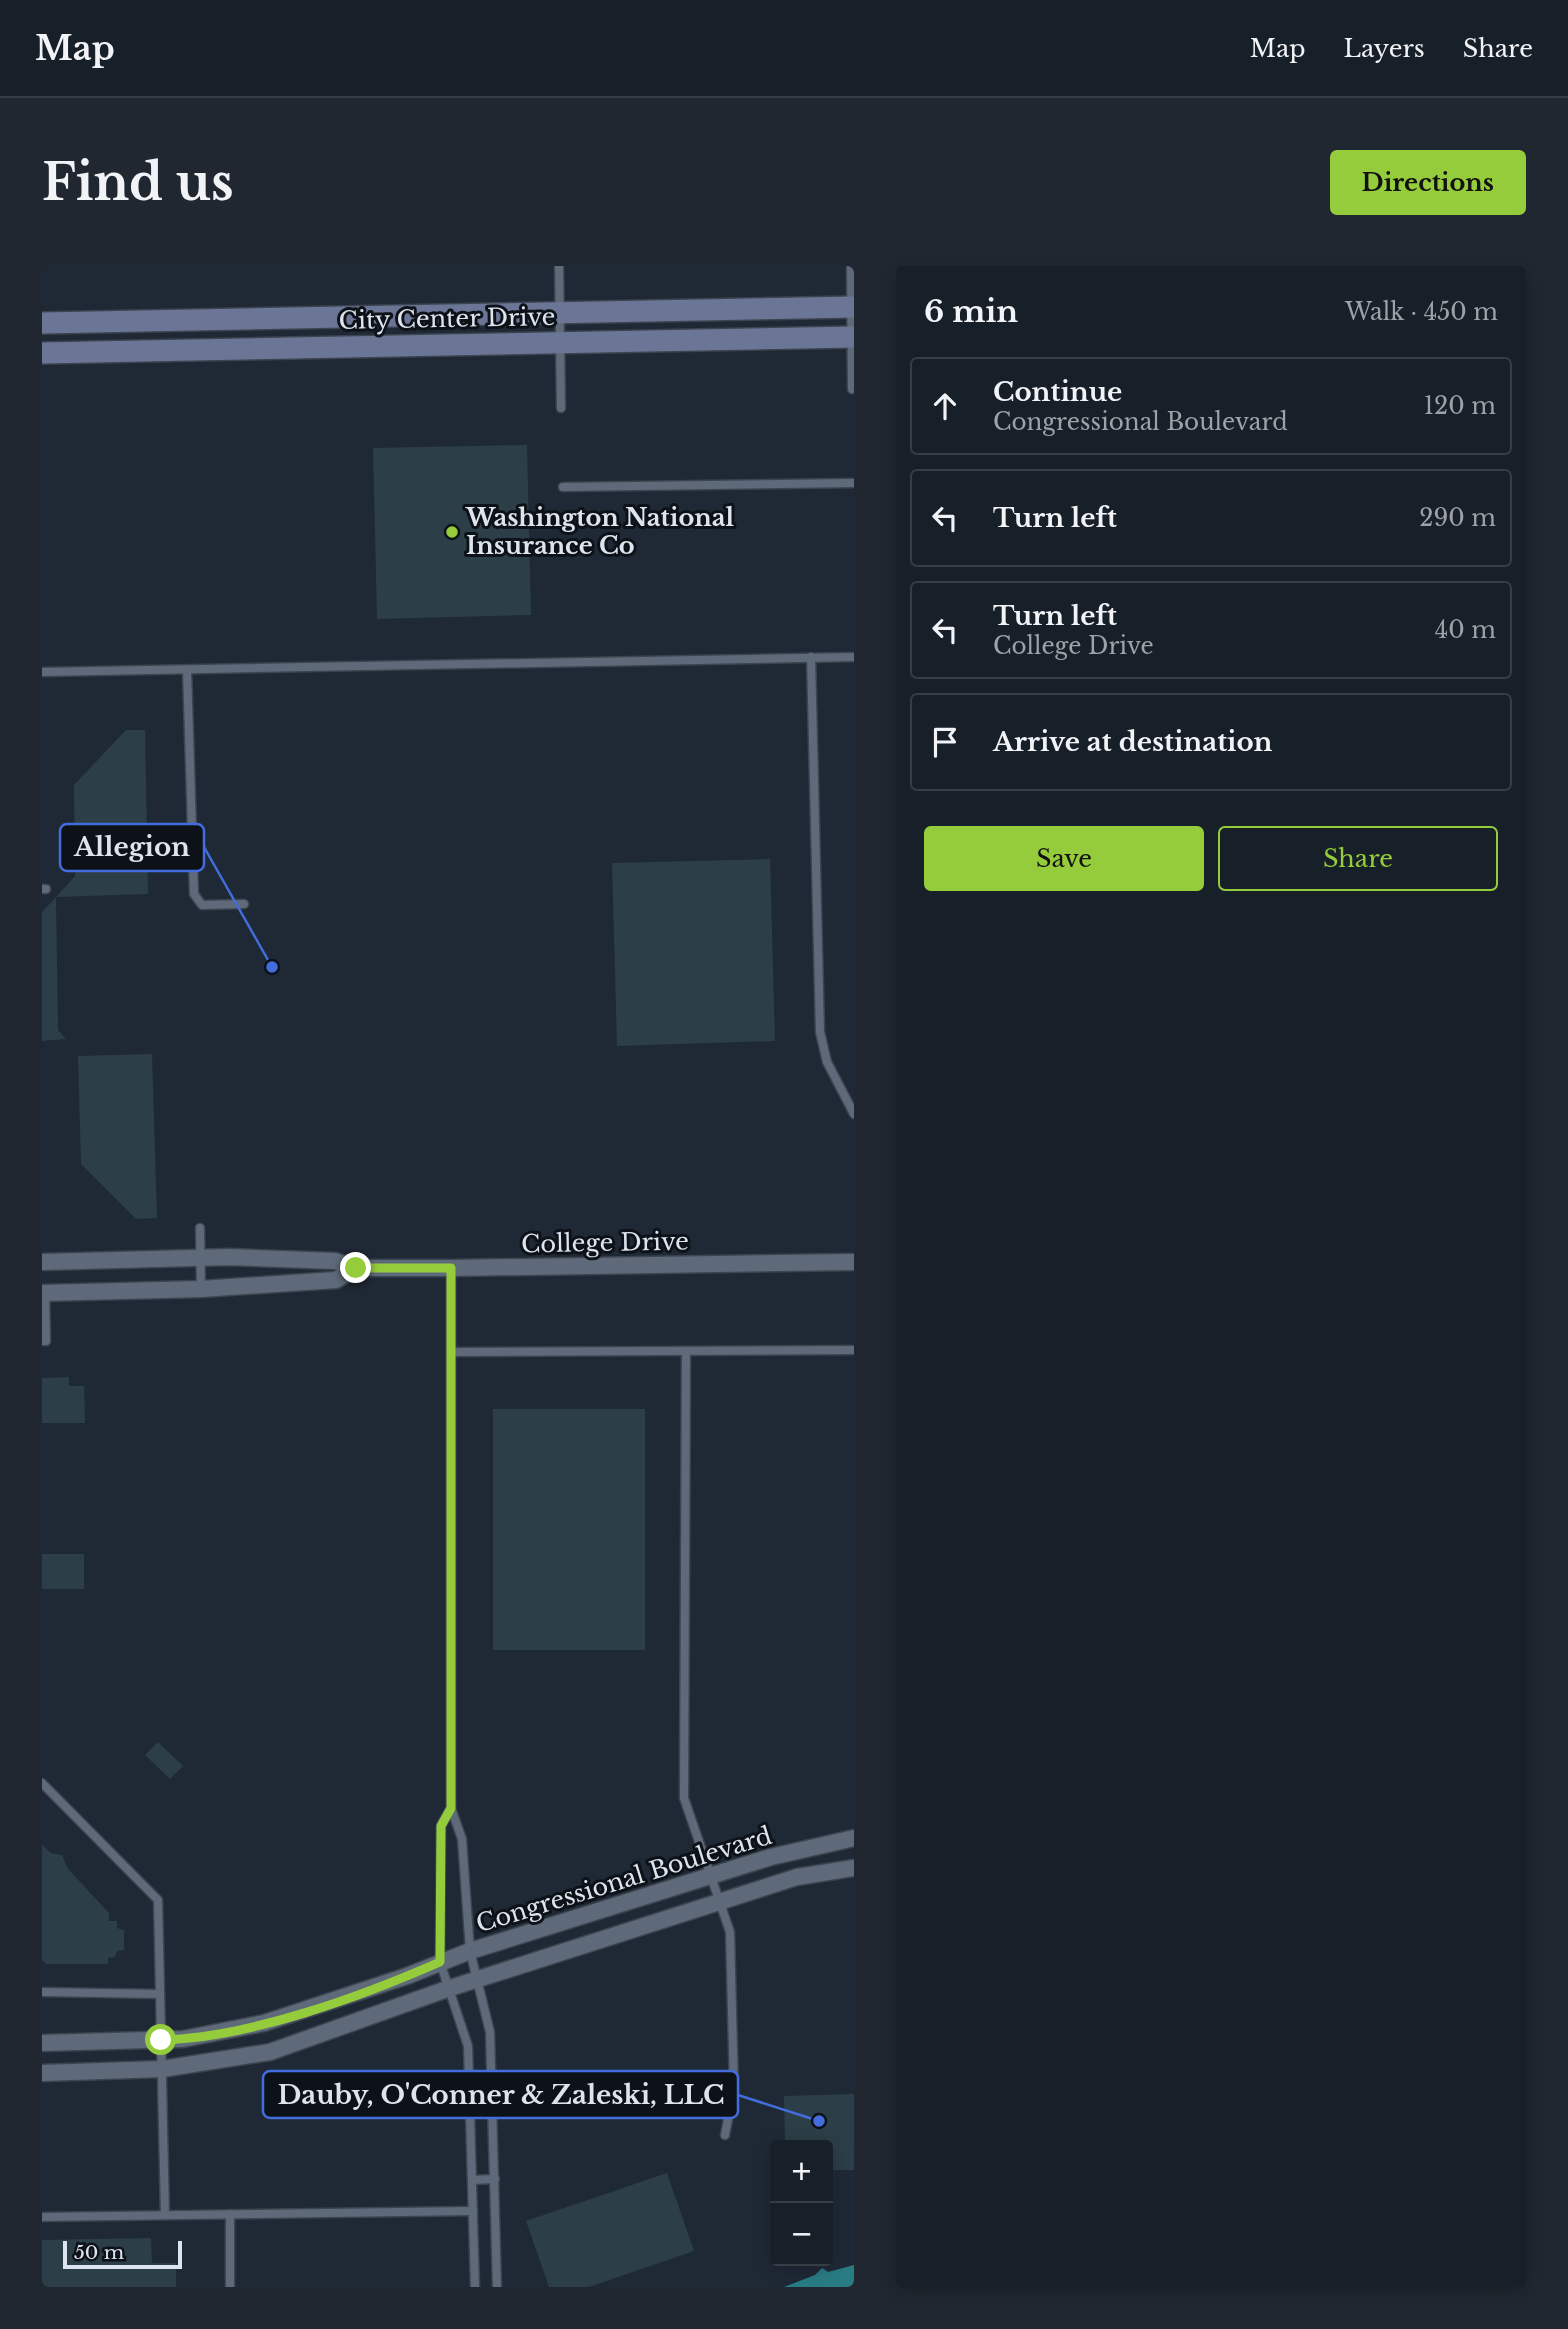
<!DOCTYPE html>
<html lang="en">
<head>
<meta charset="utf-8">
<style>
  body { margin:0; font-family:"Libre Baskerville",serif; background:#202730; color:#f1f3f6 }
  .controls { position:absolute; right:21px; bottom:21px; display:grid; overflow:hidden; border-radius:7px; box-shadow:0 4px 18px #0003 }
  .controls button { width:63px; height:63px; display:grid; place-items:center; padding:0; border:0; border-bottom:2px solid #363d45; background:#171f28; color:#f1f3f6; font:35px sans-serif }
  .scale { position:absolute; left:21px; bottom:18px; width:119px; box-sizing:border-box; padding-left:7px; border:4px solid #dde4ed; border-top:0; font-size:19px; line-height:24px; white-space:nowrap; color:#dde4ed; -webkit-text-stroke:5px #0d1218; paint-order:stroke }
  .stop { position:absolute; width:21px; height:21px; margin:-16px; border:5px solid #95cc3b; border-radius:50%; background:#fff }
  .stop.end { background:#95cc3b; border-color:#fff; box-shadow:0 2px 7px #0008 }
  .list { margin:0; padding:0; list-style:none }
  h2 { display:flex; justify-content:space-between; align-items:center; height:91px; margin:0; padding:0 28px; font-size:30px }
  h2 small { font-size:23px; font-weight:400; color:#9ea2a8 }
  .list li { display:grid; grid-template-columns:46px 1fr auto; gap:21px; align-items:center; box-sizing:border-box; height:98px; margin:0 14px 14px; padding:0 14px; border:2px solid #363d45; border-radius:7px }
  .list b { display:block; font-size:26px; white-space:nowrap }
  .list p { margin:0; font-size:23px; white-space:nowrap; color:#9ea2a8 }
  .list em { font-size:23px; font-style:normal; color:#9ea2a8 }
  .actions { display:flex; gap:14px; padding:21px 28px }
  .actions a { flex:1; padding:16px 0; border:2px solid #95cc3b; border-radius:7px; text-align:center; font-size:24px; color:#95cc3b }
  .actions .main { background:#95cc3b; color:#111 }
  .icon { flex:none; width:38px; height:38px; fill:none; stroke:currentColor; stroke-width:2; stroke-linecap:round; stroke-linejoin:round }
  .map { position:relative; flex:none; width:812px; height:2021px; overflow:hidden; border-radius:7px }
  header { display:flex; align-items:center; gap:42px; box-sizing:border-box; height:98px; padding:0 35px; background:#171f28; border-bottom:2px solid #363d45 }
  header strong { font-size:33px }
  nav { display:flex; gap:38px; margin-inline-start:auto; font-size:24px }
  .intro { display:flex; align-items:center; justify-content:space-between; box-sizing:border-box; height:168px; padding:0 42px }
  h1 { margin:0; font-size:49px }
  .button { padding:18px 32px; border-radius:7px; background:#95cc3b; color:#111; font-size:24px; font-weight:700 }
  main { display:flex; gap:42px; padding:0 42px }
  aside { flex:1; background:#171f28; border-radius:7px; box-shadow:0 4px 18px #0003 }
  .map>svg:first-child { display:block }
  .water { fill:#297c84 }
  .building { fill:#2c3e47 }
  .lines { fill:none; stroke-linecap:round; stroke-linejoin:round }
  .lane-casing { stroke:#3c444f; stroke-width:11 }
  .street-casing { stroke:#3c444f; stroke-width:19 }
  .secondary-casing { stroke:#3c444f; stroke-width:24 }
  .lane { stroke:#5e6a79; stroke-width:8 }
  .street { stroke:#5e6a79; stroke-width:16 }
  .secondary { stroke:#6b7596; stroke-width:21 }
  .route { stroke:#95cc3b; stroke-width:9 }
  .poi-dot { fill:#95cc3b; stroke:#0d1218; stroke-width:2.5 }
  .labels { text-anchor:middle; stroke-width:6; stroke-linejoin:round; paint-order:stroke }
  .street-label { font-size:24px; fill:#dde4ed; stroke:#0d1218 }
  .poi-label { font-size:24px; font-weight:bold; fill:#dde4ed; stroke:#0d1218; text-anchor:start }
  .leader { fill:none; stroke:#436cdc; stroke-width:2.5 }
  .callout-dot { fill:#436cdc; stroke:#0d1218; stroke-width:2.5 }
  .callout { fill:#0d1218; stroke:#436cdc; stroke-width:2.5 }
  .callout-label { font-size:26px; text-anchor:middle; font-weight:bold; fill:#dde4ed }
</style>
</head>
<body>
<header>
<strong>Map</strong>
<nav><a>Map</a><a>Layers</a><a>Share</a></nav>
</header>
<div class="intro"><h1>Find us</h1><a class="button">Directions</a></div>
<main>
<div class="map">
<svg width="812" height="2021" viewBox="0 0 812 2021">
  <rect width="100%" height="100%" fill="#1f2936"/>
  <!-- water -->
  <polygon class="water" points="812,1999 812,2021 742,2021 773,2009 780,2002 786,2006"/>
  <!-- building -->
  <g class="building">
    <polygon points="485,179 489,349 335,353 331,182"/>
    <polygon points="84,464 103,464 106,628 14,631 33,610 32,519"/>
    <polygon points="728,593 733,775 575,780 570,597"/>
    <polygon points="14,631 16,764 24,773 0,775 0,646"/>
    <polygon points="110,788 115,952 94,953 39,898 36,790"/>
    <polygon points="27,1111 27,1120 42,1120 43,1157 0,1157 0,1112"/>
    <rect x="451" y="1143" width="152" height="241"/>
    <rect x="0" y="1288" width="42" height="35"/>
    <polygon points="116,1476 141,1500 128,1513 103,1489"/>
    <polygon points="0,1579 9,1587 20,1589 26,1603 67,1647 67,1655 75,1655 75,1662 82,1664 82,1684 75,1685 73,1691 66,1692 66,1698 4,1698 0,1694"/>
    <polygon points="812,1828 812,1904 786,1904 786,1879 743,1879 742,1830"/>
    <polygon points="625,1907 652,1985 547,2021 507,2021 484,1955"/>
    <polygon points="109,1972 110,1997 134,1997 134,2021 0,2021 0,1974"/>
  </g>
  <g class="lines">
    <defs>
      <g id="lane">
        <polyline points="517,0 519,142"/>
        <polyline points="809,0 810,123"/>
        <polyline points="521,221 812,217"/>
        <polyline points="769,391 778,766 785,796 812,848"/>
        <polyline points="145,404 152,628 160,639 202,638"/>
        <polyline points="0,406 812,391"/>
        <polyline points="0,623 4,623"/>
        <polyline points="158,962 159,1023"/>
        <polyline points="409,1002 409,1542 420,1573 428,1685 448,1766 455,2021"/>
        <polyline points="0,1075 4,1075 3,1027"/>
        <polyline points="644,1085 642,1532 688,1666 692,1823 683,1869"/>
        <polyline points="409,1086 812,1084"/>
        <polyline points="0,1517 116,1634 123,1949"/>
        <polyline points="409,1542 399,1560 398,1696 426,1780 433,2021"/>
        <polyline points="0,1726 118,1728"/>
        <polyline points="428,1817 450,1817"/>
        <polyline points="430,1914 453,1913"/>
        <polyline points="188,1948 188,2021"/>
        <polyline points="0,1951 431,1945"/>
      </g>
      <g id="street">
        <polyline points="0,996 188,991 293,995 314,1002 409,1002 812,996"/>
        <polyline points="0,1027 159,1023 294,1014 314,1002"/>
        <polyline points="0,1777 141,1773 222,1757 365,1710 428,1685 729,1591 812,1572"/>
        <polyline points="0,1807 120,1803 228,1786 405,1723 755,1611 812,1602"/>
      </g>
      <g id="secondary">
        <polyline points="0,57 812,41"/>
        <polyline points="0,87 812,71"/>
      </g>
    </defs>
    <!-- lane casing -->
    <use href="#lane" class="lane-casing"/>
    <!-- street casing -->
    <use href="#street" class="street-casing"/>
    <!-- secondary casing -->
    <use href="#secondary" class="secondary-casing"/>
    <!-- lane -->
    <use href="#lane" class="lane"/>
    <!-- street -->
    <use href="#street" class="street"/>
    <!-- secondary -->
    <use href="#secondary" class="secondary"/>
  </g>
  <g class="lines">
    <!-- route -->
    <path class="route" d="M119,1774c87,-2 199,-43 279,-78l1,-136 10,-18v-540h-95"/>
  </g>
  <!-- markers -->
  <circle class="poi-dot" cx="410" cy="266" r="7"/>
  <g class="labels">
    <!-- street labels -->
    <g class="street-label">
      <text transform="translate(405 53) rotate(-1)" y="8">City Center Drive</text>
      <text transform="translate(563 977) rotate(-1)" y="8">College Drive</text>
      <text transform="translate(582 1614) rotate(-17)" y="8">Congressional Boulevard</text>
    </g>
    <!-- poi labels -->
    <g class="poi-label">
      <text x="424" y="260">Washington National<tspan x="424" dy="28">Insurance Co</tspan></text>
    </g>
  </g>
  <!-- callouts -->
  <path class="leader" d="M230 701L162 581M777 1855L696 1829"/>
  <g class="callout-dot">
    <circle cx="230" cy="701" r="7"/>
    <circle cx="777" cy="1855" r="7"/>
  </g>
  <g class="callout">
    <rect x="18" y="558" width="144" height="47" rx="7"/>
    <rect x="221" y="1805" width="475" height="47" rx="7"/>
  </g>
  <g class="callout-label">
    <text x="90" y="590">Allegion</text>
    <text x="459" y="1838">Dauby, O'Conner &amp; Zaleski, LLC</text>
  </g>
</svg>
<div class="controls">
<button>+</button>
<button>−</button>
</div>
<div class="scale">50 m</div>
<div class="stop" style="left:119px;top:1774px"></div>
<div class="stop end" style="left:314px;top:1002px"></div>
</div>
<aside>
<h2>6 min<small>Walk · 450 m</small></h2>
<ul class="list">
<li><svg class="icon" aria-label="ahead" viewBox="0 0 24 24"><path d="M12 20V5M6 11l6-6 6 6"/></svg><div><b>Continue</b><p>Congressional Boulevard</p></div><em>120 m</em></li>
<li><svg class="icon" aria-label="left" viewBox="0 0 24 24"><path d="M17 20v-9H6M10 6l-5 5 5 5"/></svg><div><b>Turn left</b></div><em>290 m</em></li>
<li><svg class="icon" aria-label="left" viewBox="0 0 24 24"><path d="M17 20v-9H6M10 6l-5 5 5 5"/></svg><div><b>Turn left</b><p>College Drive</p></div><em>40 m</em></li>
<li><svg class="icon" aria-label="arrive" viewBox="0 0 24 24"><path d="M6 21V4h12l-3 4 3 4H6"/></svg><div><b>Arrive at destination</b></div></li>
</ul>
<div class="actions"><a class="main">Save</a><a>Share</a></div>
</aside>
</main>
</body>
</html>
